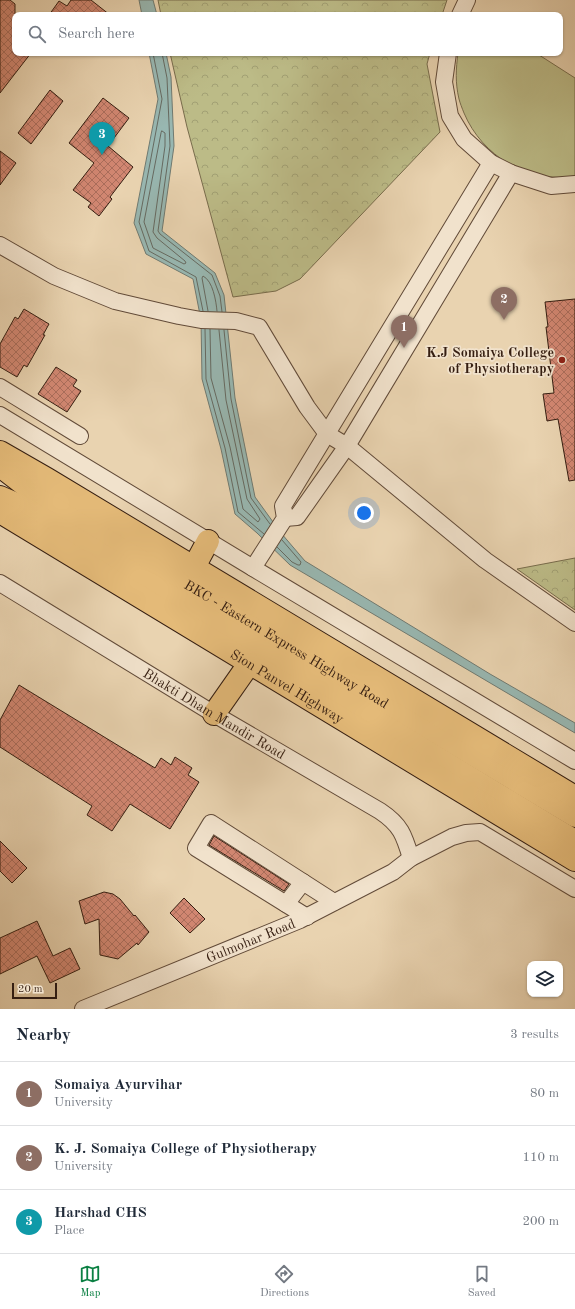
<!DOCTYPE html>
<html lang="en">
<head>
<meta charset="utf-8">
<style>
  body { margin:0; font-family:"Old Standard TT",serif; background:#f2f2f3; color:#1f2937 }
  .controls { position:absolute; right:12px; bottom:12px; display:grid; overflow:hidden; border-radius:8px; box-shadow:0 1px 3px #0004 }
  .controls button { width:36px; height:36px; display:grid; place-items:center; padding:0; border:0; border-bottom:1px solid #e0e1e3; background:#fff; color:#1f2937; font:20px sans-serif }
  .scale { position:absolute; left:12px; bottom:10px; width:45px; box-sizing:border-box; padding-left:4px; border:2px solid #351e11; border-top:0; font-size:11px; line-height:14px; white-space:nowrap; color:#351e11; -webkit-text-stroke:3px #f1e2cc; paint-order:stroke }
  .you { position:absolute; left:364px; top:513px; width:14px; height:14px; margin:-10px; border:3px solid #fff; border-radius:50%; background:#1a73e8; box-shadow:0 0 0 6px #1a73e833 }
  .badge { display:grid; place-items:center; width:26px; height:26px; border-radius:50%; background:#0b8043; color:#fff; font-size:13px; font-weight:700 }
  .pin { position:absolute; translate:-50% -33px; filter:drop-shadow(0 1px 2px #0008) }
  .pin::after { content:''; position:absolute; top:21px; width:14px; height:12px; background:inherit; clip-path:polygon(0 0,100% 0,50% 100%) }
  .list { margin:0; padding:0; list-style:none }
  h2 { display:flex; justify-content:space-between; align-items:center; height:52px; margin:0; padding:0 16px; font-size:17px }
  h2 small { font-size:13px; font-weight:400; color:#747a83 }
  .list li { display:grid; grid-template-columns:26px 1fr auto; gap:12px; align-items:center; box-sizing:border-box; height:64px; padding:0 16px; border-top:1px solid #e0e1e3 }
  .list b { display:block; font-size:15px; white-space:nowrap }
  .list p { margin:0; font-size:13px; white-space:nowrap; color:#747a83 }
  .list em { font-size:13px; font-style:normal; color:#747a83 }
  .icon { flex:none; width:22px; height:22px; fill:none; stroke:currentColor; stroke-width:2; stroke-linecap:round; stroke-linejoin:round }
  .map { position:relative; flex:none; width:575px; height:1009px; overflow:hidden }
  .search { position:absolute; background:#fff; box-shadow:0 1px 3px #0004; left:12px; right:12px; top:12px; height:44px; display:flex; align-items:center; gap:10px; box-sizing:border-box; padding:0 14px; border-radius:8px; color:#747a83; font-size:15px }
  .sheet { height:244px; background:#fff }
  nav { display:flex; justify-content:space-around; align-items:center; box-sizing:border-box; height:56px; border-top:1px solid #e0e1e3; background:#fff; font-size:11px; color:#747a83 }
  nav a { display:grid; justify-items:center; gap:2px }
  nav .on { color:#0b8043 }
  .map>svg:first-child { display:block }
  .park { fill:url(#park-crowns); stroke:#786c4c }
  .garden { fill:#bcbb87; stroke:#786c4c }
  .water { fill:#98b7b1; stroke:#707a71 }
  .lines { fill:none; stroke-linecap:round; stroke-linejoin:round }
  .shore { stroke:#666a61; stroke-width:1 }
  .building { fill:url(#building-cross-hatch); stroke:#351e11 }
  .minor-casing { stroke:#624b39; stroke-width:18 }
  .major-casing { stroke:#351e11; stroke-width:22 }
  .highway-casing { stroke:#351e11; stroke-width:24 }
  .minor { stroke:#f1e2cc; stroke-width:16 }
  .major { stroke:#e4ba78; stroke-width:20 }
  .highway { stroke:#e4ba78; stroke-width:22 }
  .poi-dot { fill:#8f2418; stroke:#f1e2cc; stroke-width:1.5 }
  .labels { text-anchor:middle; stroke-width:3.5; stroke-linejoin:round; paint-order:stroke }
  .poi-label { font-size:14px; font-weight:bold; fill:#351e11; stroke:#f1e2cc; text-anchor:end }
  .street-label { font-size:14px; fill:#351e11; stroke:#f1e2cc }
</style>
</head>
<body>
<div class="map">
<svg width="575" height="1009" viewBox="0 0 575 1009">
  <defs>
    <pattern id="park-crowns" width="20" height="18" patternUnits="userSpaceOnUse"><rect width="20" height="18" fill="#bcbb87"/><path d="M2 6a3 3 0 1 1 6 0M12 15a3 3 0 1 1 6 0" fill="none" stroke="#a2a074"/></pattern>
    <pattern id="building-cross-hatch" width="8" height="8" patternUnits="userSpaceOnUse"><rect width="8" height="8" fill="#d28772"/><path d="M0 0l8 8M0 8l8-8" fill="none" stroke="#ab6e5c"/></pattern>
  </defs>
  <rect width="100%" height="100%" fill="#e9d3b0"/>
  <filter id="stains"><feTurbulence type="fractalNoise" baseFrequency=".005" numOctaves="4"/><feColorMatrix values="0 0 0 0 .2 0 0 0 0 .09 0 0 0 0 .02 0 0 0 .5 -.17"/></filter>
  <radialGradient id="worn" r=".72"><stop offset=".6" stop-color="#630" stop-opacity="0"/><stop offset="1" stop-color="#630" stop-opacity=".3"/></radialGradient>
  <!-- park -->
  <g class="park">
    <polygon points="158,0 447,0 442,15 161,15"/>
    <polygon points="170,53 430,53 427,64 440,132 300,279 276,291 233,297 187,127"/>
    <polygon points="575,558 575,610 517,569"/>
  </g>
  <!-- garden -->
  <path class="garden" d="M458,53h78l39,25v98c-47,8 -93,-20 -111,-63 -2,-5 -4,-10 -5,-14 -4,-17 -3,-30 -1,-46z"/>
  <!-- water -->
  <g class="water">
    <polygon points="139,0 153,0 157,15 142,15"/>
    <polygon points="149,53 166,53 171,77 174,146 162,231 215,273 224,295 235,398 255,497 281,533 305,561 490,674 575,723 575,733 290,565 257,533 235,514 221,449 202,379 201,320 193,279 146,254 134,223 158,99"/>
  </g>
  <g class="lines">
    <!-- shore -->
    <g class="shore">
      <polyline points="153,53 162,99 139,222 149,251 196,277 203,311"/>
      <polyline points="162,53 167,78 170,146 158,231 160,234 212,275 220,296 222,312"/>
      <polygon points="162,131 165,133 165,146 153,232 157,238 185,261 186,263 184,264 153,248 144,222 161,133"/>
      <path d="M208,311l-6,-33 1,-2c10,5 13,25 14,35"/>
      <polyline points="205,329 206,379 225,448 238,512 264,534"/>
      <polyline points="210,329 211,378 230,447 243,509 258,522 260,519 247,499 226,400 219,330"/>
      <polyline points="224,330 231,399 251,498 270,524"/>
      <polyline points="277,547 292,562 298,565 300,565 301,562 282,540"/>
    </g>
  </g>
  <!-- building -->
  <g class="building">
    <polygon points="0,0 10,0 15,4 15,53 31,53 0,93"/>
    <polygon points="71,0 91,0 110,15 49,15 59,1 67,6"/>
    <polygon points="50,90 63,101 31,144 18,133"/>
    <polygon points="103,98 129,118 108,146 133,167 110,197 112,199 99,216 88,207 91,203 73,190 94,163 69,143"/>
    <polygon points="0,151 16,163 0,185"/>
    <polygon points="575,299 575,480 569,481 558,419 547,421 543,394 554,393 546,327 548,327 545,302"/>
    <polygon points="24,309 49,324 43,335 45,335 27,367 24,365 17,377 0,367 0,344 15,317 18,319"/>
    <polygon points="56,367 77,380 73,386 81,391 67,412 38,394"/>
    <polygon points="19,685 155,768 161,758 171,765 175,757 192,768 188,775 199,782 170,829 130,804 112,831 87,815 92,806 0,747 0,720"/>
    <polygon points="214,836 289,884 284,891 209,845"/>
    <polygon points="0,841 27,868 12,883 0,871"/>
    <polygon points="104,892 113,894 120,899 134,916 135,915 149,932 138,945 137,943 118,959 100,955 99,919 85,924 79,901"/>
    <polygon points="184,898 205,919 190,933 170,913"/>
    <polygon points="37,921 53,956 70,948 80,969 50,983 37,956 0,974 0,938"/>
  </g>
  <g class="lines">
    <defs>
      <g id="minor">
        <polyline points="460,15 467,0"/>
        <polyline points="448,53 444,82 450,116 464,139 491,163 511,173 551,186 575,184"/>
        <polyline points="0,245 54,276 115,301 179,316 201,320 236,321 259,327 307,407 327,434 347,446 485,560 575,623"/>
        <polyline points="0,387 80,436"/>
        <polyline points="0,415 253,568 575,761"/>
        <polyline points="285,518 297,517 347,446 511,173"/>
        <polyline points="253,568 285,518 283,506 491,163"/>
        <path id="s1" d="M0,583l214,131 166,97c21,14 24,24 31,47"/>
        <polyline points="286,904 303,882"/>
        <polyline points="307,917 196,848 211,823 334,902"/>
        <path id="s2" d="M83,1009l217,-89 93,-48 18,-14 41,-21 14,-4 14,-1 95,57"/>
      </g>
      <g id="major">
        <path id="s3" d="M0,467l31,24 188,112 356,214"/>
        <polyline points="0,496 23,506 575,840"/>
      </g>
      <g id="highway">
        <polyline points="0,452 47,479 575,797"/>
        <path id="s4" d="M0,512l575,348"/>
        <polyline points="194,567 208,541"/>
        <polyline points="214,714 249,664"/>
      </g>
    </defs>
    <!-- minor casing -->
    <use href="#minor" class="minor-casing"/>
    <!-- major casing -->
    <use href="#major" class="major-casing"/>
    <!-- highway casing -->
    <use href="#highway" class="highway-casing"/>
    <!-- minor -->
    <use href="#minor" class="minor"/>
    <!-- major -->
    <use href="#major" class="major"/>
    <!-- highway -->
    <use href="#highway" class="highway"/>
  </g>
  <!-- markers -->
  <circle class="poi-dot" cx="562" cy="360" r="4"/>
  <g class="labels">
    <!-- poi labels -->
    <g class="poi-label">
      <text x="554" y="357">K.J Somaiya College<tspan x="554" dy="16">of Physiotherapy</tspan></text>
    </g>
    <!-- street labels -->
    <g class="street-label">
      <text dy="5" stroke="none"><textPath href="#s3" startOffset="337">BKC - Eastern Express Highway Road</textPath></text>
      <text dy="5" stroke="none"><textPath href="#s4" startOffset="336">Sion Panvel Highway</textPath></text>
      <text dy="5" stroke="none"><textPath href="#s1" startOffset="251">Bhakti Dham Mandir Road</textPath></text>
      <text dy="5" stroke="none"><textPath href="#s2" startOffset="181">Gulmohar Road</textPath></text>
    </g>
  </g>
  <rect width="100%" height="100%" filter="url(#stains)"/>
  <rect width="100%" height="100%" fill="url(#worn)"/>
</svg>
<div class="controls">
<button><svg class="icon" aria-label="layers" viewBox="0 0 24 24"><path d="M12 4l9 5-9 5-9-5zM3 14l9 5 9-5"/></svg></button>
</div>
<div class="scale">20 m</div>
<div class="you"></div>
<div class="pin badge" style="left:404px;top:348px;background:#8d6e63">1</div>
<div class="pin badge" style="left:504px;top:320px;background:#8d6e63">2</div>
<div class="pin badge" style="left:102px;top:155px;background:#0f9aa8">3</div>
<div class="search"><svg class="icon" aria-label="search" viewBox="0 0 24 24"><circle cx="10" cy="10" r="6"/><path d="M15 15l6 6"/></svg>Search here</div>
</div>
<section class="sheet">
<h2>Nearby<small>3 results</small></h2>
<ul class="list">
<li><span class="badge" style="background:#8d6e63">1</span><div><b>Somaiya Ayurvihar</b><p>University</p></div><em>80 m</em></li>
<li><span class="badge" style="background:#8d6e63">2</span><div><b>K. J. Somaiya College of Physiotherapy</b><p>University</p></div><em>110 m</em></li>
<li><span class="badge" style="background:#0f9aa8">3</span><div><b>Harshad CHS</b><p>Place</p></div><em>200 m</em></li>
</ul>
</section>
<nav>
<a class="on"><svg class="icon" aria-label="map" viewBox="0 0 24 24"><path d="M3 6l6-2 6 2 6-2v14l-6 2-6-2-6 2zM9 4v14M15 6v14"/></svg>Map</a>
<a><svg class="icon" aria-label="directions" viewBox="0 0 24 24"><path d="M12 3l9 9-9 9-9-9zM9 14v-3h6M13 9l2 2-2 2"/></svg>Directions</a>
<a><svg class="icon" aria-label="saved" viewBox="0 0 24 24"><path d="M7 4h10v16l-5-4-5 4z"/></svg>Saved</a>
</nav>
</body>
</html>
